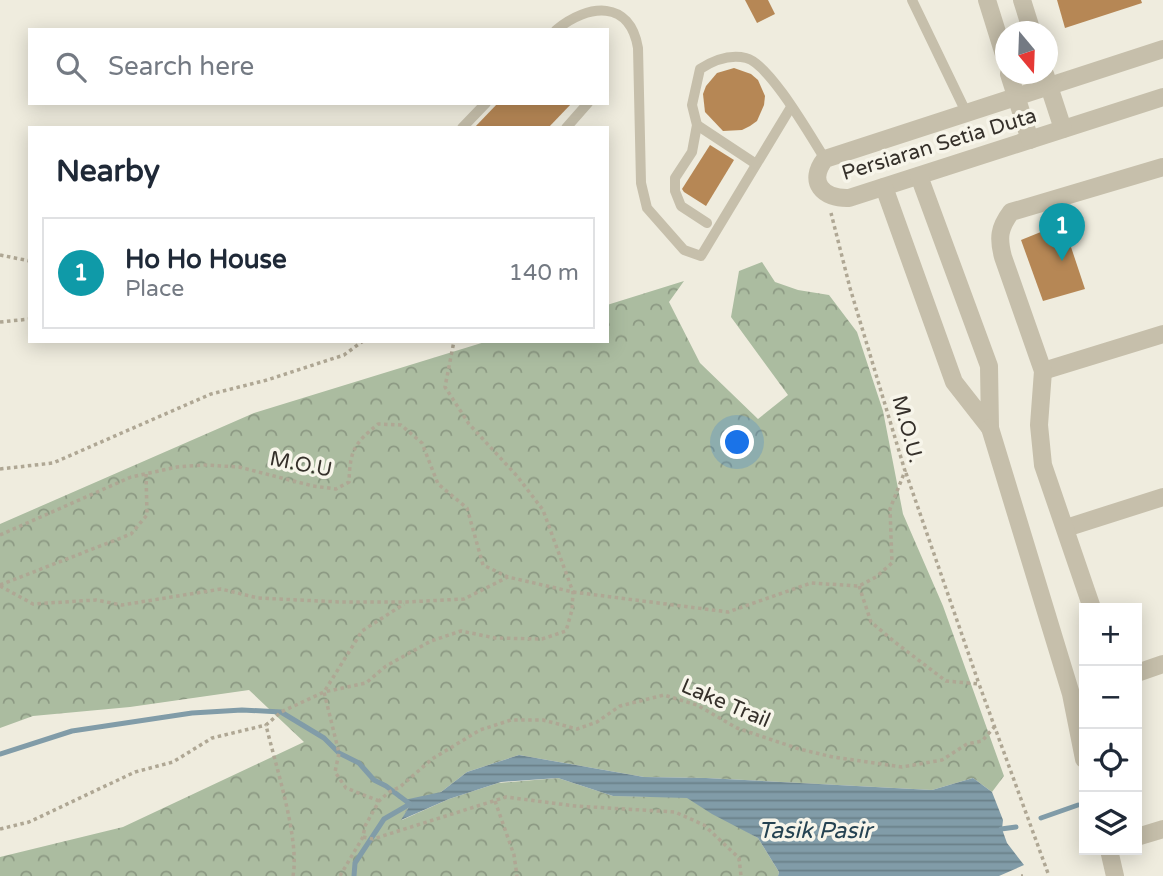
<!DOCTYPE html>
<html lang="en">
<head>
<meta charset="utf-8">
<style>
  body { margin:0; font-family:"Varela Round",sans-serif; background:#f2f2f3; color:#1f2937 }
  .controls { position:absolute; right:21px; bottom:21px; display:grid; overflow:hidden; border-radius:0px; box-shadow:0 4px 18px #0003 }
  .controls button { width:63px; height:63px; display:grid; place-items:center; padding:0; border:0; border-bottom:2px solid #e0e1e3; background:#fff; color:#1f2937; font:35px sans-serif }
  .compass { position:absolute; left:995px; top:21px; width:63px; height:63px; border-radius:50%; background:#fff; box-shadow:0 4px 18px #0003; rotate:161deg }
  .you { position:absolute; left:738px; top:443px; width:24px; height:24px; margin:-18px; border:5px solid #fff; border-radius:50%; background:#1a73e8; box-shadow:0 0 0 10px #1a73e833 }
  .badge { display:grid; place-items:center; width:46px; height:46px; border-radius:50%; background:#2563eb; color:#fff; font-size:23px; font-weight:700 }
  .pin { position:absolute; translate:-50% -58px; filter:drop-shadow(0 2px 4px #0008) }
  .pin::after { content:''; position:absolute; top:37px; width:24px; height:21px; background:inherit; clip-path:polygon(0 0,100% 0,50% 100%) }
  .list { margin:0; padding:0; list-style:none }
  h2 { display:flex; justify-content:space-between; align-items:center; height:91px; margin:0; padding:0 28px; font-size:30px }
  h2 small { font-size:23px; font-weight:400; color:#747a83 }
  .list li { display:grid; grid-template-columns:46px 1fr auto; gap:21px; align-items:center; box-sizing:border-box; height:112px; margin:0 14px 14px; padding:0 14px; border:2px solid #e0e1e3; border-radius:0px }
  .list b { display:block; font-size:26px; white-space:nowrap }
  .list p { margin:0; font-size:23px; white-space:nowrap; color:#747a83 }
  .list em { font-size:23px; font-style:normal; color:#747a83 }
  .icon { flex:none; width:38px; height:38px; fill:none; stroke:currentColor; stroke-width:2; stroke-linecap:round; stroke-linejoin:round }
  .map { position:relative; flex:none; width:1163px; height:876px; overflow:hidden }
  .search { position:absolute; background:#fff; box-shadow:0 4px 18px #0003; left:28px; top:28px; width:581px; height:77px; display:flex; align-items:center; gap:18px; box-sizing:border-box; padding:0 24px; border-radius:0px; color:#747a83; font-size:26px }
  .panel { position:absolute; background:#fff; box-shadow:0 4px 18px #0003; left:28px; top:126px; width:581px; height:217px; border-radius:0px }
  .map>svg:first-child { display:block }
  .forest { fill:url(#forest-crowns) }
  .water { fill:url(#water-rules) }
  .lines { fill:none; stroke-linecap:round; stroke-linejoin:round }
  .stream { stroke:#819ca8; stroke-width:5 }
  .building { fill:#b68755 }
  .path { stroke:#afa794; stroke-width:3.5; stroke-dasharray:3.5 3.5; stroke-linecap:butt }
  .lane { stroke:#c6bfab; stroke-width:10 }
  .street { stroke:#c6bfab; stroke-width:18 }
  .labels { text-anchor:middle; stroke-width:7; stroke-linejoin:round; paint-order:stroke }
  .street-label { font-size:21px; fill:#35302a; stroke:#f7f5ea }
  .water-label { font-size:23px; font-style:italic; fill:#244251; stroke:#f7f5ea }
</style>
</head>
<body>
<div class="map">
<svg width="1163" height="876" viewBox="0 0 1163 876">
  <defs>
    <pattern id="forest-crowns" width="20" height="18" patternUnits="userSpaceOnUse" patternTransform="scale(1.75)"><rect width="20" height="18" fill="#abbca0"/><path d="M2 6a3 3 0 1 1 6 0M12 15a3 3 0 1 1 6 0" fill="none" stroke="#8c9983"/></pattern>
    <pattern id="water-rules" width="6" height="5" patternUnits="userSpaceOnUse" patternTransform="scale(1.75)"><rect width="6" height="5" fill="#819ca8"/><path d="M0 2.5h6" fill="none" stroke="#6a8089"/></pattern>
  </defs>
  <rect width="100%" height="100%" fill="#efecde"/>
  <!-- forest -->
  <polygon class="forest" points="762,262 775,282 798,290 829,295 857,332 883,411 903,514 943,606 1004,776 992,792 973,778 932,790 706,778 644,777 519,755 467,772 441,792 410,804 402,820 449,799 498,783 558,778 613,796 687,797 758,838 779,872 778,876 0,876 0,857 123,827 304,742 249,690 130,707 33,716 0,728 0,524 254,413 488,341 607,341 607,305 684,281 669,302 700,363 758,419 788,395 731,317 739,271"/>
  <!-- water -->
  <polygon class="water" points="519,755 644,777 706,778 932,790 973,778 992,792 1003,820 1002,829 1007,843 1024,865 999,876 778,876 779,872 758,838 712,814 687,798 613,796 558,778 501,782 449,799 401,820 410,805 404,800 441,792 467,772"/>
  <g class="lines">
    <!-- stream -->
    <g class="stream">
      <polyline points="0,754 72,731 192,713 242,710 281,712 324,738 339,753 359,763 374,780 386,786 410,804 384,819 355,863 354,876"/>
      <polyline points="1041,818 1078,805"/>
      <polyline points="1001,829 1016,827"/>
    </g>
  </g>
  <!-- building -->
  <g class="building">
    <polygon points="745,0 768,0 775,14 757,23"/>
    <polygon points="1057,0 1141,0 1142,3 1065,28"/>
    <polygon points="734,68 751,74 758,80 765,96 764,105 757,121 750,126 742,130 723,131 705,112 703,94 706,86 717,73"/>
    <polygon points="498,103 572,103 548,128 474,128"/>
    <polygon points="710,145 734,160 706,206 684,192 682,189"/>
    <polygon points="1063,223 1085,289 1043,301 1021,240"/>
  </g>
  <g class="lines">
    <!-- path -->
    <g class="path">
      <polyline points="0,255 30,261"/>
      <polyline points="0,322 30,319"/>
      <polyline points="0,469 53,463 211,394 267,380 344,355 363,341"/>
      <polyline points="906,473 979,684"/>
      <path d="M0,535l131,-58 46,-10 28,-2 34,2 74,19 23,3 13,-7c1,-32 5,-38 29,-58l23,1 21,18 16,41 29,24 16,57 25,12 65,15 155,20 83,-29 48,3 17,-9 16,-14 -2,-54 15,-38 -55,-183 -19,-75"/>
      <polyline points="0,585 131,534 147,515 146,473"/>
      <polyline points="0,586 33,604 96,600 122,605 221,589 258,598 340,602 406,602 464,599 508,577"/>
      <polyline points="859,586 871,622 896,643 946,681 979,684 1049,876"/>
      <polyline points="379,801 346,788 335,772 339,753 324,692 366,683 386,666 431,641 461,631 495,638 542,639 566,631 572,610 573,592 543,510 517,476 469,424 445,387 454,341"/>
      <polyline points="495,801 514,855 517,876"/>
      <polyline points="0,829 29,822 135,772 173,762 212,738 266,725"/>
      <polyline points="363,837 373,839 506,797 575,806 675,812 704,825 739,858 741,876"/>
      <path d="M293,876c7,-37 -18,-112 -27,-151l15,-13 43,-20 38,-61 42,-27"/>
      <polyline points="340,876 363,837 365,826 379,801 389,792 400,787 432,759 480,730 511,720 543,720 577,729 597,722 620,706 664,695 697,705 737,728 799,749 833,757 902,767 942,760 967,744 982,741 996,725"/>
      <polyline points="1021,876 1023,876"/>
    </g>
    <!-- lane -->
    <g class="lane">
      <polyline points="912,0 966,112"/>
      <path d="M556,30c33,-27 74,-30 82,18l3,135 6,25 37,42 17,6 90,-149"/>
      <polyline points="697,125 756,164"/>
      <polyline points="462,128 486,103"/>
      <polyline points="566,128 588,103"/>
      <path d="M707,223l-26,-17 -6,-15v-13l17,-26 5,-27 -5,-20 8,-36c14,-9 29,-15 46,-11 23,5 65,79 79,101"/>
    </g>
    <!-- street -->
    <g class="street">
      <polyline points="987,0 1006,61"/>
      <polyline points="1022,0 1032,32"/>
      <path d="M1163,49l-338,110c-18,23 -2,40 24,39l314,-101"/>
      <polyline points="1009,74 1030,140"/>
      <polyline points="1045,74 1063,129"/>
      <polyline points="884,187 954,382 990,428 989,366 919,176"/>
      <polyline points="1043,371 1163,334"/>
      <polyline points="990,428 1071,694 1084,759"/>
      <polyline points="1066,528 1163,497"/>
      <path d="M1092,608l-49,-143 -4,-40 4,-54 -40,-114c-5,-19 -4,-29 8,-45l152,-45"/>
      <polyline points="1137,673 1163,664"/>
      <polyline points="1137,837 1163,829"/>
      <polyline points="1109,850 1115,876"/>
    </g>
  </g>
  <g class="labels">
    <!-- street labels -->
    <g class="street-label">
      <text transform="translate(939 144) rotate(-17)" y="7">Persiaran Setia Duta</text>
      <text transform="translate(908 429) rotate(75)" y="7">M.O.U.</text>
      <text transform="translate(301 464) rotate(11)" y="7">M.O.U</text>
      <text transform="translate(726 703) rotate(23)" y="7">Lake Trail</text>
    </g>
    <!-- water labels -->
    <g class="water-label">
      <text x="815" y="838">Tasik Pasir</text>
    </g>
  </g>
</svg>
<div class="controls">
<button>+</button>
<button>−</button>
<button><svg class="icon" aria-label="locate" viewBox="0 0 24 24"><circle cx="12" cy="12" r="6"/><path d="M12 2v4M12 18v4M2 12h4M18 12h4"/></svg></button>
<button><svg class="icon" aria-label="layers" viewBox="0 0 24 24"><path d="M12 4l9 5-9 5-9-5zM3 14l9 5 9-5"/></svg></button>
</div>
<svg class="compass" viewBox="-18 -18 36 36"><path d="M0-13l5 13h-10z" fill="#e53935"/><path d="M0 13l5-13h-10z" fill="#747a83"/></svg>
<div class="you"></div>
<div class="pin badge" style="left:1062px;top:261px;background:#0f9aa8">1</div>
<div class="search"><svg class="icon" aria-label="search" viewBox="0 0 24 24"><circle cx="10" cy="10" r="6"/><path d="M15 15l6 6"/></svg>Search here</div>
<section class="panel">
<h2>Nearby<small></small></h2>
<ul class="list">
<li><span class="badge" style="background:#0f9aa8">1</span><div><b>Ho Ho House</b><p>Place</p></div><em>140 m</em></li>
</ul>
</section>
</div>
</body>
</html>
